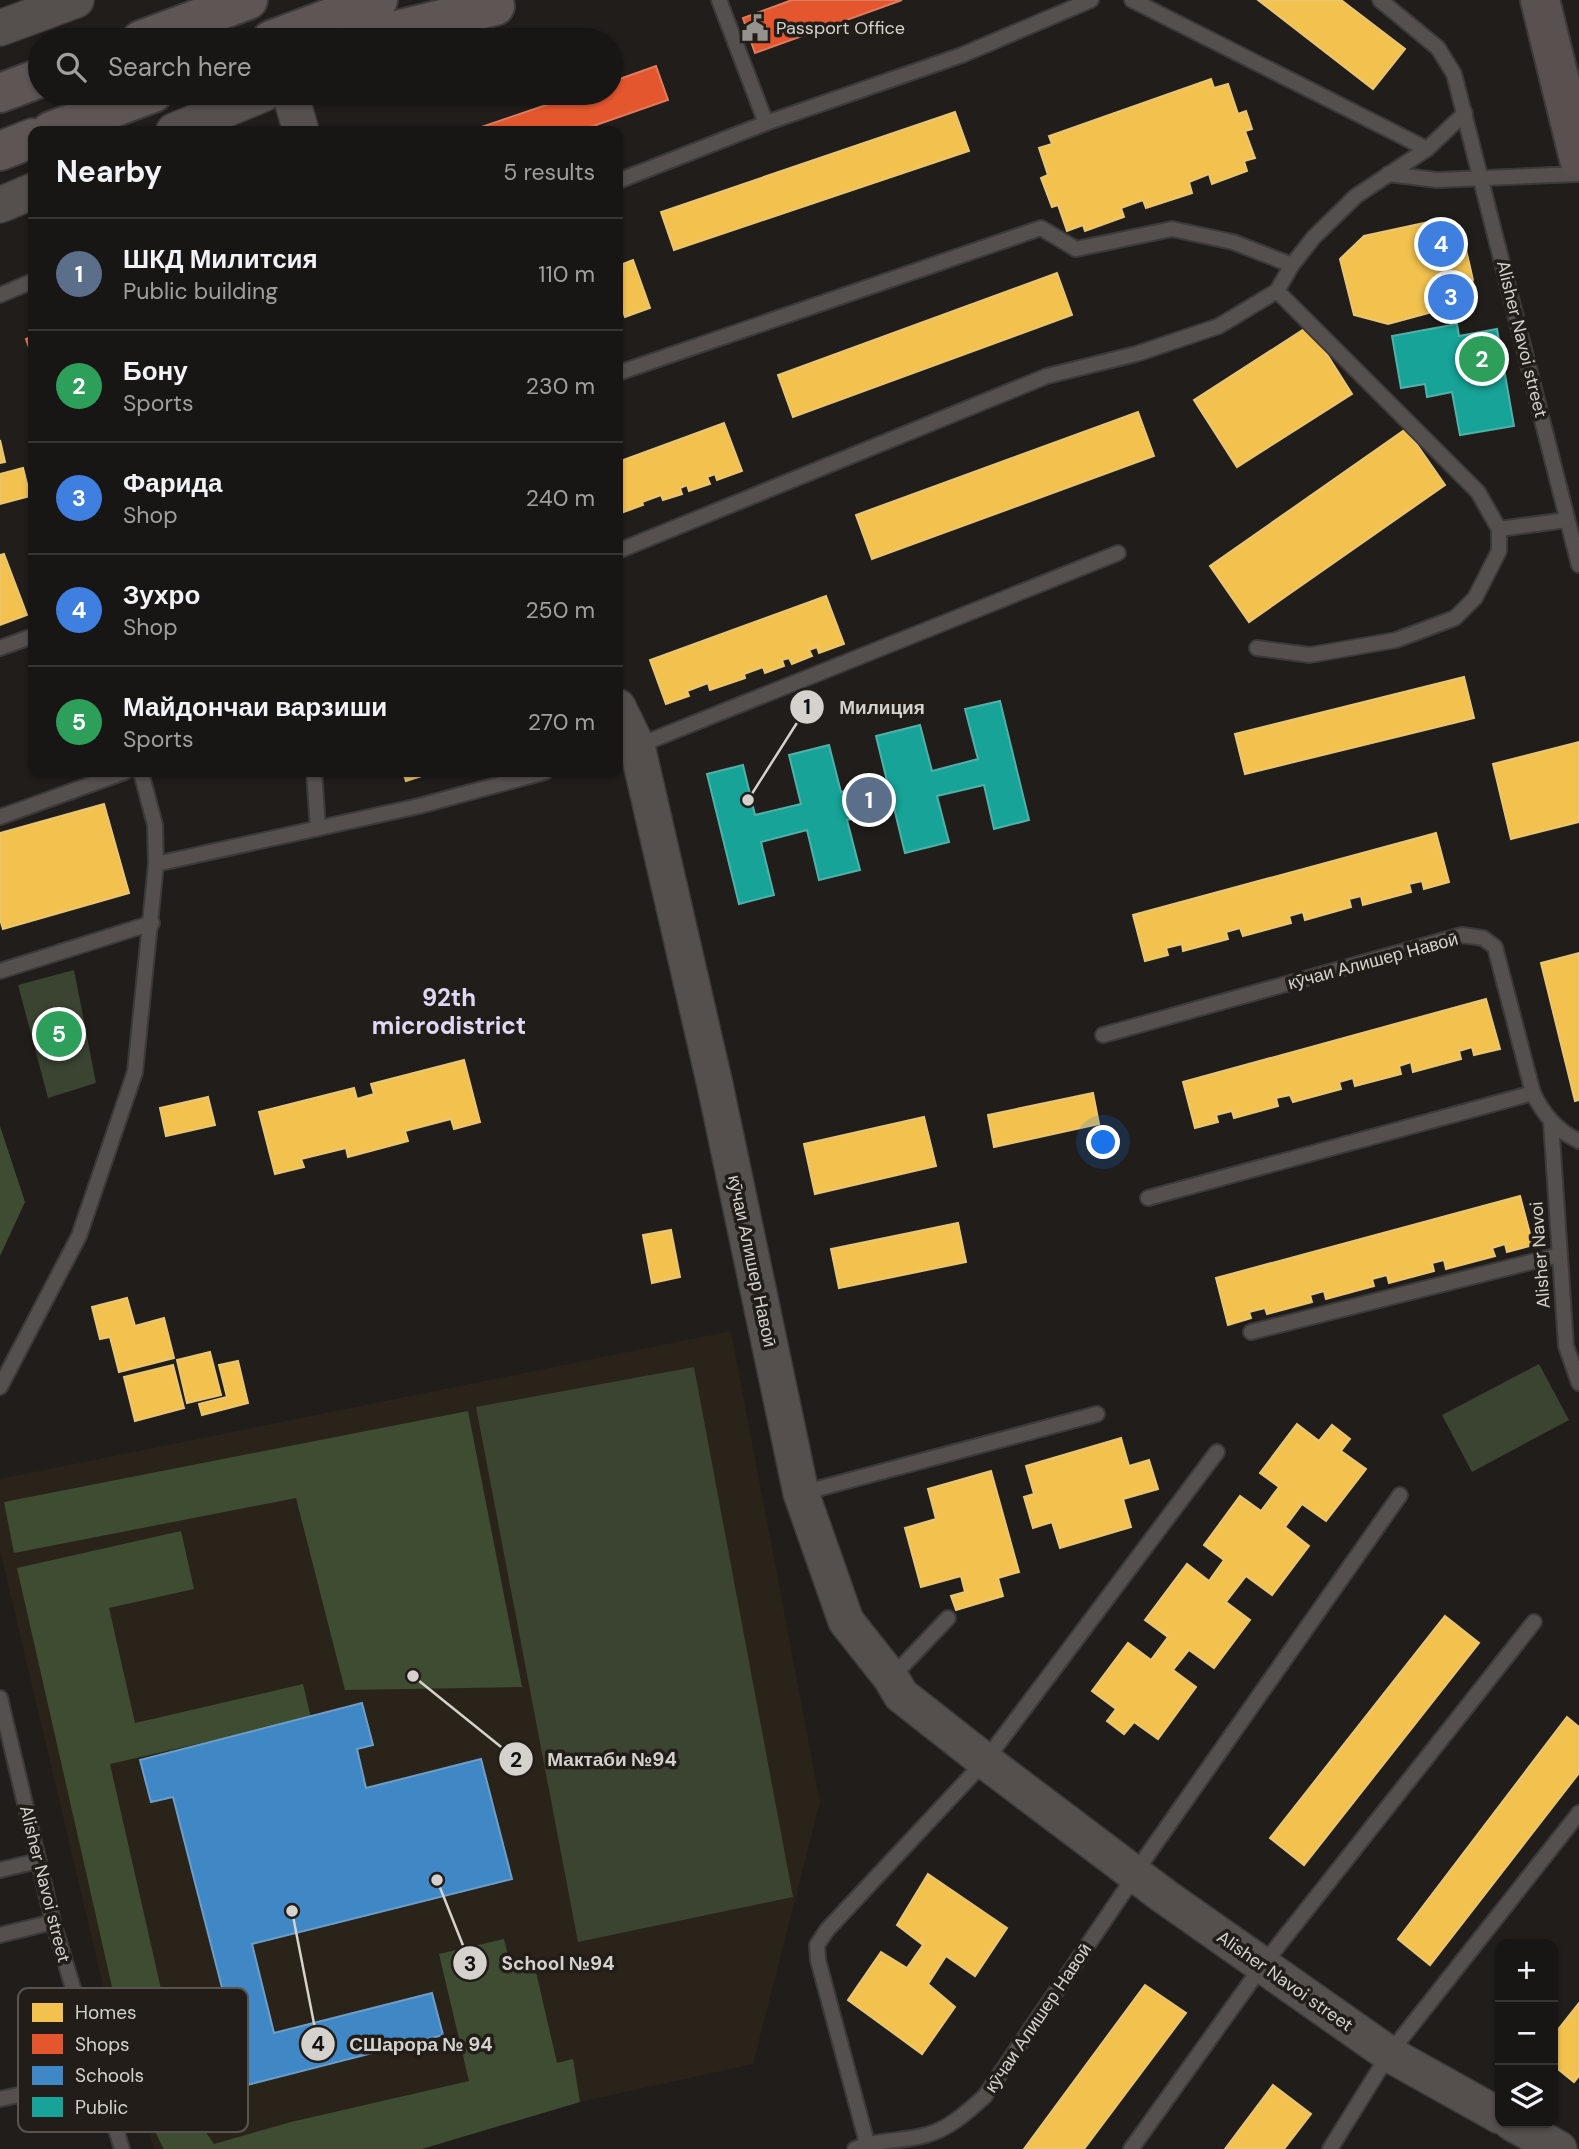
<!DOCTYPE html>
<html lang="en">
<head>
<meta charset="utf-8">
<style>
  body { margin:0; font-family:"DM Sans",sans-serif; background:#211f1d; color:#f1f3f6 }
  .controls { position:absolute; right:21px; bottom:21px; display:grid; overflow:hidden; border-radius:14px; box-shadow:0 2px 5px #0004 }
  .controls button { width:63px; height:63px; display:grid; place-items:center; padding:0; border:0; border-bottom:2px solid #363534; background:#181614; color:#f1f3f6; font:35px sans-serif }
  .you { position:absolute; left:1104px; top:1143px; width:24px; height:24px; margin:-18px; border:5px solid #fff; border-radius:50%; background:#1a73e8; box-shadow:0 0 0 10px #1a73e833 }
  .badge { display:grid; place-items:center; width:46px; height:46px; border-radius:50%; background:#b45309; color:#fff; font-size:23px; font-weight:700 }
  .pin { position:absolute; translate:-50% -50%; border:4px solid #fff; box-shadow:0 2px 7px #0006 }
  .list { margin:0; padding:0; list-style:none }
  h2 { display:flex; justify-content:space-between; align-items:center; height:91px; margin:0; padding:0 28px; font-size:30px }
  h2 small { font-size:23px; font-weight:400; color:#9f9fa0 }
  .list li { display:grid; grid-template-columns:46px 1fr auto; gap:21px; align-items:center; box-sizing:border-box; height:112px; padding:0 28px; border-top:2px solid #363534 }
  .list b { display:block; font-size:26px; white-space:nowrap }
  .list p { margin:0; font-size:23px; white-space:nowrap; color:#9f9fa0 }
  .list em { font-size:23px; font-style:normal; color:#9f9fa0 }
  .icon { flex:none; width:38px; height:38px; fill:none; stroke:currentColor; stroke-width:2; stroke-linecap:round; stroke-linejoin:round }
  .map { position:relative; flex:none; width:1579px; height:2149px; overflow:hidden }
  .search { position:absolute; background:#181614; box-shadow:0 2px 5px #0004; left:28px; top:28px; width:595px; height:77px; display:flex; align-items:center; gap:18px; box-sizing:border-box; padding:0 24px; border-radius:38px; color:#9f9fa0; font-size:26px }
  .panel { position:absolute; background:#181614; box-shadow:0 2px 5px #0004; left:28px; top:126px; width:595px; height:651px; border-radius:14px }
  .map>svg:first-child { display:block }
  .built { fill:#2a231a }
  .green { fill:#3a4431 }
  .forest { fill:#3e4d32 }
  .homes { fill:#f2c14e; stroke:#e9c674; stroke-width:2 }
  .shops { fill:#e4572e; stroke:#e07c5e; stroke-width:2 }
  .schools { fill:#3f88c5; stroke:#6c9ec8; stroke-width:2 }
  .public { fill:#17a398; stroke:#50b1a8; stroke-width:2 }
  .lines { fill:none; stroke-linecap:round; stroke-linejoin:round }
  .service-casing { stroke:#3c3a38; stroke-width:18 }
  .tertiary-casing { stroke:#3c3a38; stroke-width:38 }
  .secondary-casing { stroke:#3c3a38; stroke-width:42 }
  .trunk-casing { stroke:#3c3a38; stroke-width:42 }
  .service { stroke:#554f4d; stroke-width:14 }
  .tertiary { stroke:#554f4d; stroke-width:35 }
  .secondary { stroke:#585150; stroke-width:38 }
  .trunk { stroke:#5e5654; stroke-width:38 }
  .labels { text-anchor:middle; stroke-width:7; stroke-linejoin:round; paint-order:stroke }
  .poi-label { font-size:18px; fill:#d5d2ce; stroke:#221d18; text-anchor:start }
  .street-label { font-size:18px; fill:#d5d2ce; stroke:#221d18 }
  .district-label { font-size:24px; font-weight:bold; fill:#e0d7f4; stroke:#221d18 }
  .key { fill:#221d18; stroke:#58534f; stroke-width:2 }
  .key-label { font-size:19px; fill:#d5d2ce }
  .leader { fill:none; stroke:#d5d2ce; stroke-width:2.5 }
  .callout-dot { fill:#d5d2ce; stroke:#221d18; stroke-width:2.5 }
  .mark-label { font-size:21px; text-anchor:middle; font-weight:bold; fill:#111 }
  .callout-label { font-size:19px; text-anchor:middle; font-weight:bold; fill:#d5d2ce; stroke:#221d18; stroke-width:7; stroke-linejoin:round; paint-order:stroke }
</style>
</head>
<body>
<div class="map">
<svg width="1579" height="2149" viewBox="0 0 1579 2149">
  <rect width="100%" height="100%" fill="#201d1a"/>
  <!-- built -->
  <polygon class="built" points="731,1331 820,1802 753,2064 366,2149 154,2149 114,2032 0,1550 0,1479"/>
  <!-- green -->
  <g class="green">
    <polygon points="74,970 96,1083 48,1098 18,985"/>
    <polygon points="1539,1364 1569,1420 1472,1472 1442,1415"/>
    <polygon points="694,1367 793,1897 578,1942 476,1407"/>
  </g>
  <!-- forest -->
  <g class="forest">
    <polygon points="0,1126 25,1202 0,1256"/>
    <polygon points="468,1411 522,1687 345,1690 296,1498 14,1553 4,1502"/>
    <polygon points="181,1531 194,1589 109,1608 135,1723 303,1684 311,1718 110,1764 178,2064 132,2075 17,1568"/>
    <polygon points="504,1939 510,1964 533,1959 557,2063 573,2059 580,2102 422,2149 164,2149 159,2140 133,2077 179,2067 194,2116 214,2144 291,2122 469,2081 439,1954"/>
  </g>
  <!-- homes -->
  <g class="homes">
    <polygon points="1258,0 1341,0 1405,49 1373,89"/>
    <polygon points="1211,79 1214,88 1228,84 1238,114 1246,111 1252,129 1245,131 1255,158 1244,161 1247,171 1212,184 1209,174 1189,182 1192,193 1146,208 1143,200 1121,208 1124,217 1085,231 1083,225 1067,231 1058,205 1052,207 1041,178 1048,175 1039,148 1052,144 1049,136"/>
    <polygon points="955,112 969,151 674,250 661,212"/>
    <polygon points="1433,221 1461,228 1473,280 1455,306 1388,324 1354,315 1340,259 1364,236"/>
    <polygon points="633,260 650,308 625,317 623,311 618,313 618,266"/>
    <polygon points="1057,273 1072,315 793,417 778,375"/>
    <polygon points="1309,326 1352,394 1237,467 1194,400"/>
    <polygon points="1138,412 1154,456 872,559 856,515"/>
    <polygon points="724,423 742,471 717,480 715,474 707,477 710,484 689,491 687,485 680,488 682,494 663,500 661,495 642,502 643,505 618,514 618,462"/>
    <polygon points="1406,429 1445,485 1249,622 1210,566"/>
    <polygon points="0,440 5,462 0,463"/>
    <polygon points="23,468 30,496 0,504 0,474"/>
    <polygon points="4,554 27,615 0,625 0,555"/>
    <polygon points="826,596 844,644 819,653 817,647 809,650 812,656 792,664 789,658 782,660 784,666 765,673 763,667 744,674 745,678 710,690 708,683 687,691 689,696 666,704 650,660"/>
    <polygon points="1464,677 1474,718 1245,774 1235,734"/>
    <polygon points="1579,742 1579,822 1511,839 1493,764"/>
    <polygon points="403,772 434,772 406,781"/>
    <polygon points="104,804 129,893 3,929 0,919 0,833"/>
    <polygon points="1436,833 1449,882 1424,889 1422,881 1409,884 1411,892 1363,905 1361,896 1349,899 1351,907 1305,920 1303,912 1289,916 1291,923 1243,936 1240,928 1226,932 1228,939 1183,951 1182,944 1166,948 1168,955 1145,961 1133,915"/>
    <polygon points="1579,953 1579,1100 1575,1101 1541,963"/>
    <polygon points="1486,999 1500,1049 1474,1055 1472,1047 1459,1051 1461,1059 1413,1072 1411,1062 1399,1066 1401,1074 1355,1086 1353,1078 1339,1082 1341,1089 1293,1102 1290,1095 1276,1098 1278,1106 1234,1118 1232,1111 1216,1115 1218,1122 1195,1128 1183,1082"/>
    <polygon points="464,1060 480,1122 454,1129 451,1119 405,1131 408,1141 348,1157 346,1148 301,1159 304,1167 275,1174 259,1112 354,1088 357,1099 374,1094 371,1084"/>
    <polygon points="1093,1093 1099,1124 994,1147 988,1115"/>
    <polygon points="208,1097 215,1125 166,1136 160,1108"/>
    <polygon points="924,1117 936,1166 815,1194 804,1144"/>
    <polygon points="1520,1196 1533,1245 1507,1252 1505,1244 1492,1248 1495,1256 1446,1269 1444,1260 1432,1263 1434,1271 1389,1283 1387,1275 1372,1279 1374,1286 1326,1299 1324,1291 1310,1295 1312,1302 1267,1314 1265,1308 1249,1312 1251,1318 1228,1325 1216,1278"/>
    <polygon points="958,1223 966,1262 839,1288 831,1249"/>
    <polygon points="671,1230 680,1277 652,1283 643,1235"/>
    <polygon points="127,1298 135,1326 164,1318 174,1358 119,1372 110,1337 100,1339 92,1307"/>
    <polygon points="210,1352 221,1395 187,1403 177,1360"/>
    <polygon points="238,1361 248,1403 202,1415 199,1404 227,1397 219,1365"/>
    <polygon points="173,1365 184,1408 135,1421 124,1377"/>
    <polygon points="1297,1424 1319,1441 1332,1425 1350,1439 1341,1451 1366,1469 1326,1521 1302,1504 1285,1527 1309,1546 1272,1595 1246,1576 1226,1602 1250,1620 1214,1668 1189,1650 1173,1670 1196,1687 1158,1739 1134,1722 1124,1734 1107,1721 1116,1709 1092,1691 1128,1643 1151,1660 1168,1637 1145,1620 1187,1564 1209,1581 1224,1560 1204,1545 1240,1496 1261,1511 1279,1487 1260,1473"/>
    <polygon points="1121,1438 1129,1466 1149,1460 1158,1489 1123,1499 1131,1527 1060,1548 1052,1522 1033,1528 1024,1497 1034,1494 1026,1466"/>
    <polygon points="991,1471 1019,1572 998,1578 1003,1596 956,1610 951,1596 965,1592 961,1576 921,1587 905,1528 936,1519 928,1489"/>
    <polygon points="1445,1616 1479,1643 1304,1865 1270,1838"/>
    <polygon points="1567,1717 1579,1727 1579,1773 1430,1965 1398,1939"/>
    <polygon points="928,1874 1007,1928 975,1976 946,1956 928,1984 955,2007 922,2054 848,2000 881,1952 907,1968 923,1945 897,1925"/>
    <polygon points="1145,1985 1186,2013 1084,2149 1024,2149"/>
    <polygon points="1579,2003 1579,2076 1574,2082 1553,2065 1553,2036"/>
    <polygon points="1273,2085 1311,2114 1284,2149 1225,2149"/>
  </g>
  <!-- shops -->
  <g class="shops">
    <polygon points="792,0 902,0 755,53 743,18"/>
    <polygon points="656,66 668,100 579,131 470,131 581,93 611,93 611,82"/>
    <polygon points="33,336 33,359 26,339"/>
  </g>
  <!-- schools -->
  <polygon class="schools" points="362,1703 373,1745 357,1749 366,1788 481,1759 512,1879 252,1944 274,2033 432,1993 443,2035 224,2091 214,2052 237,2046 173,1797 151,1802 140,1760"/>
  <!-- public -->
  <g class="public">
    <polygon points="1457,324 1459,336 1497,329 1514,426 1460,435 1452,392 1427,397 1425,384 1401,388 1392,336"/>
    <polygon points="1000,701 1029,820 994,829 984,785 937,796 949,842 905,853 894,808 847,820 860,870 819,880 807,830 761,842 774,895 739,904 707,774 743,765 755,815 801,804 789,755 829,745 841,792 887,781 876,736 920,725 932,771 978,759 965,709"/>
  </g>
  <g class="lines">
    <defs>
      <g id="service">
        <polyline points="719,0 766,123"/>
        <polyline points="1132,0 1427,149"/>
        <polyline points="1380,0 1438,48 1454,74 1579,565"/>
        <polyline points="1388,174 1437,180 1579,174"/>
        <polyline points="618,181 766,123 962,55 1091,0"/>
        <polyline points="0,295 33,281"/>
        <polyline points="618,373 1041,228 1076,249 1172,229 1233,242 1292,265"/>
        <polyline points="1499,529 1567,520"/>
        <polyline points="618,551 1047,376 1136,354 1219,326 1277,291 1292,265 1314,237 1356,196 1427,149 1465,113"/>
        <polyline points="0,648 33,636"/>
        <polyline points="1257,648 1310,655 1396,640 1455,618 1475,598 1499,551 1499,529 1478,492 1277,291"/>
        <polyline points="618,751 637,746 1118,553"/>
        <polyline points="314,772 318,828"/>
        <polyline points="0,817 125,772"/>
        <polyline points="156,864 419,806 545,772"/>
        <polyline points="0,971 152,923"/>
        <polyline points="1103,1035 1462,935 1483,938 1495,947 1533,1093 1148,1198"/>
        <path d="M1533,1093c10,21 24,38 46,48"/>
        <polyline points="1551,1122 1566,1346 1579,1383"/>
        <polyline points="1251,1332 1559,1255"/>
        <polyline points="0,1387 79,1236 135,1072 156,864 155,825 141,772"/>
        <polyline points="802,1493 1097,1414"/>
        <polyline points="891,1678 948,1618"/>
        <polyline points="0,1698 53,1922 122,2149"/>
        <polyline points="0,1870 38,1861"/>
        <polyline points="0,1935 53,1922"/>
        <polyline points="0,2099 100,2078"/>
        <polyline points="867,2143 818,1960 817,1945 827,1930 985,1761 1217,1452"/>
        <path d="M855,2149c22,-10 47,-7 71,-14 23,-6 41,-23 59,-39l151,-222 10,-17 254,-362"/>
        <polyline points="1131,2149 1262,1966 1534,1622"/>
        <polyline points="1330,2149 1389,2054 1579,1813"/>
      </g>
      <g id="tertiary">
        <polyline points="0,28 76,0"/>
        <polyline points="290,93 301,131"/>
        <polyline points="174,131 265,93"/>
        <polyline points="0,205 33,191"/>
        <polyline points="618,707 637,746 715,1085 801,1493 846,1621 891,1678 901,1695 985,1761 1164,1896 1389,2054 1500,2116"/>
        <polyline points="1512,2123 1559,2149"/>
      </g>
      <polyline id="secondary" points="1540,0 1579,159"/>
      <g id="trunk">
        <polyline points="141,40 248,0"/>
        <polyline points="271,40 378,0"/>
        <polyline points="356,40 495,6"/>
        <polyline points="0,93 40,78"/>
        <polyline points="51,131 153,93"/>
        <polyline points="0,151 33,138"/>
      </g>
    </defs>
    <!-- service casing -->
    <use href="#service" class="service-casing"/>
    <!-- tertiary casing -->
    <use href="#tertiary" class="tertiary-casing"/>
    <!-- secondary casing -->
    <use href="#secondary" class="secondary-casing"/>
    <!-- trunk casing -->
    <use href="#trunk" class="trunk-casing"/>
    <!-- service -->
    <use href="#service" class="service"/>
    <!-- tertiary -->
    <use href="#tertiary" class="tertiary"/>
    <!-- secondary -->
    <use href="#secondary" class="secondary"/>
    <!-- trunk -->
    <use href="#trunk" class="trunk"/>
  </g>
  <!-- icons -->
  <defs>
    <symbol id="civic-bare" viewBox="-9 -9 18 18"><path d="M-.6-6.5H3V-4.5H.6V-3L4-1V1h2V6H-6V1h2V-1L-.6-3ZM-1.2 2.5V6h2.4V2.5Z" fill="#96938f" stroke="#221d18" stroke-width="2.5" paint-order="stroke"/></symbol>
  </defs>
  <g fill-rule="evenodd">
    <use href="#civic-bare" x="736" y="9" width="38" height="38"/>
  </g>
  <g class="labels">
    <!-- poi labels -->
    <g class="poi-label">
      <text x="776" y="34">Passport Office</text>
    </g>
    <!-- street labels -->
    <g class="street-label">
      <text transform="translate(1522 339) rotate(76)" y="6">Alisher Navoi street</text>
      <text transform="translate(1373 961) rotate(-15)" y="6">кӯчаи Алишер Навоӣ</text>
      <text transform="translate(1540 1255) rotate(-94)" y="6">Alisher Navoi</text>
      <text transform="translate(752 1261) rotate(78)" y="6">кӯчаи Алишер Навоӣ</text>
      <text transform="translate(45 1884) rotate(76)" y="6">Alisher Navoi street</text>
      <text transform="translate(1285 1981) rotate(35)" y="6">Alisher Navoi street</text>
      <text transform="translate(1038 2018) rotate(-56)" y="6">кӯчаи Алишер Навоӣ</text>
    </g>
    <!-- district labels -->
    <g class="district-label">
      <text x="449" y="1006">92th<tspan x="449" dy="28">microdistrict</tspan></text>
    </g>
  </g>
  <!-- legend -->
  <rect x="18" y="1988" width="230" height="144" rx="10" class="key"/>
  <rect x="32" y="2003" width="31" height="19" fill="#f2c14e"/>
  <rect x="32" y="2034" width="31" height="20" fill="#e4572e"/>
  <rect x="32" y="2066" width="31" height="19" fill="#3f88c5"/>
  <rect x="32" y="2097" width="31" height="20" fill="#17a398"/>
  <g class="key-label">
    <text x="75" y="2019">Homes</text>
    <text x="75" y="2051">Shops</text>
    <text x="75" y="2082">Schools</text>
    <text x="75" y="2114">Public</text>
  </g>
  <!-- callouts -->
  <path class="leader" d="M748 800L807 707M413 1676L516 1759M437 1880L470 1963M292 1911L318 2044"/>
  <g class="callout-dot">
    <circle cx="748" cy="800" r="7"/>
    <circle cx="413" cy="1676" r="7"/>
    <circle cx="437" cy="1880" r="7"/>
    <circle cx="292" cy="1911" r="7"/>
    <circle cx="807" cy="707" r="18"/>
    <circle cx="516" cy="1759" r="18"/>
    <circle cx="470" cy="1963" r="18"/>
    <circle cx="318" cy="2044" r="18"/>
  </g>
  <g class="mark-label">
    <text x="807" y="714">1</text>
    <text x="516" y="1767">2</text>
    <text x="470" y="1971">3</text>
    <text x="318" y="2051">4</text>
  </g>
  <g class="callout-label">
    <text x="882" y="714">Милиция</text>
    <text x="612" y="1766">Мактаби №94</text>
    <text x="558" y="1970">School №94</text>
    <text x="421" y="2051">СШарора № 94</text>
  </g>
</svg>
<div class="controls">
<button>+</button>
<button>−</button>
<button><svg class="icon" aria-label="layers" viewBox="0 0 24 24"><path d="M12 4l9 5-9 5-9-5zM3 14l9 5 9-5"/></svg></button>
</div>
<div class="you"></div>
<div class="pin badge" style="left:869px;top:800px;background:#5c6f8a">1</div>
<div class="pin badge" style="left:1482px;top:359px;background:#2e9e5b">2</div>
<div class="pin badge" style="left:1451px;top:297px;background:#3f7fe0">3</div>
<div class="pin badge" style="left:1441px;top:244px;background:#3f7fe0">4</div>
<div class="pin badge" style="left:59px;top:1034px;background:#2e9e5b">5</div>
<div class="search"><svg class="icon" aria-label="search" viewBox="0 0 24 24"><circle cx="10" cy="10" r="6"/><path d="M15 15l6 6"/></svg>Search here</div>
<section class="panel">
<h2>Nearby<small>5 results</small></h2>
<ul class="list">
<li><span class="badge" style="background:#5c6f8a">1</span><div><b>ШКД Милитсия</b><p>Public building</p></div><em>110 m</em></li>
<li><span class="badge" style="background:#2e9e5b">2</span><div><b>Бону</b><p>Sports</p></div><em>230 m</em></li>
<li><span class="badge" style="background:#3f7fe0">3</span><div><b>Фарида</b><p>Shop</p></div><em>240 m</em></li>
<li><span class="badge" style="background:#3f7fe0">4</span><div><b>Зухро</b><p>Shop</p></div><em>250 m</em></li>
<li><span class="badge" style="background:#2e9e5b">5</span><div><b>Майдончаи варзиши</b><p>Sports</p></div><em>270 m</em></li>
</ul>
</section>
</div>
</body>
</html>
